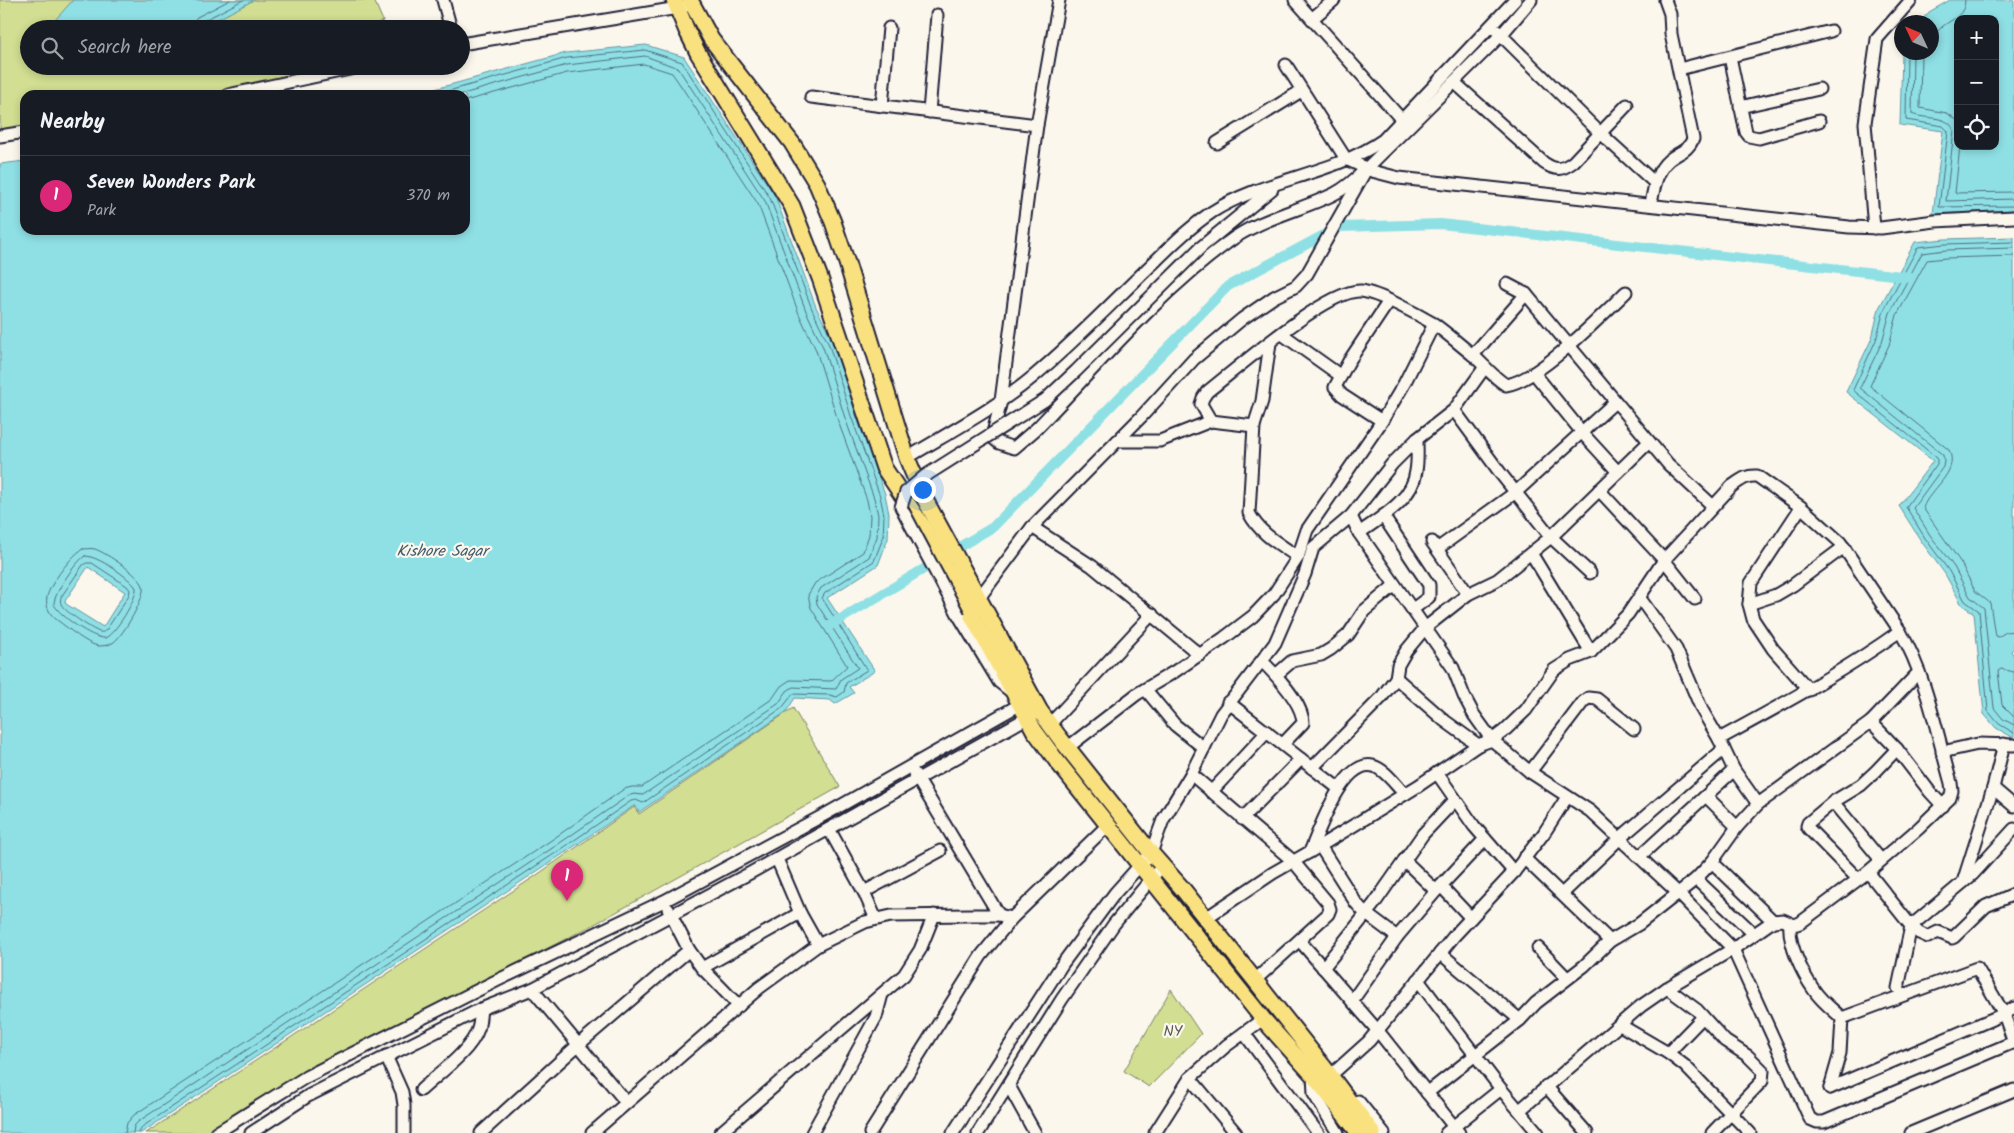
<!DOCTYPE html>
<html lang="en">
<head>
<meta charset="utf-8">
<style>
  body { margin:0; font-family:Kalam,sans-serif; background:#242831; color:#f1f3f6 }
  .controls { position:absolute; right:15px; top:15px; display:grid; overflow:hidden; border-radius:10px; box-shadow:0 2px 8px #0003 }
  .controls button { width:45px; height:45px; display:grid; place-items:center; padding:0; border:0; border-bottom:1px solid #363941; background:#171b24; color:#f1f3f6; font:25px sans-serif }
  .compass { position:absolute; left:1894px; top:15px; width:45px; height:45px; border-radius:50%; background:#171b24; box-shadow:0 2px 8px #0003; rotate:314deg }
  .you { position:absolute; left:922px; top:489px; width:18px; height:18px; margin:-12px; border:4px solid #fff; border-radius:50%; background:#1a73e8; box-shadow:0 0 0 8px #1a73e833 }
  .badge { display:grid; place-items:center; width:32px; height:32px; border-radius:50%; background:#db2777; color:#fff; font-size:16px; font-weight:700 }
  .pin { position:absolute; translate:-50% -41px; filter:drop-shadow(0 1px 2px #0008) }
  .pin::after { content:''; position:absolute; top:26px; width:18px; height:15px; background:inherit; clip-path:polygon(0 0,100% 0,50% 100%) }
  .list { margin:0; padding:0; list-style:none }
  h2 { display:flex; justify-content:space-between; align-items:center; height:65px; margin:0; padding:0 20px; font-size:21px }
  h2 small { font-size:16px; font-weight:400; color:#9ea1a6 }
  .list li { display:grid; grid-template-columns:32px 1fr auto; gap:15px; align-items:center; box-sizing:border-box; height:80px; padding:0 20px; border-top:1px solid #363941 }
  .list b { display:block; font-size:19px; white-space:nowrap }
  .list p { margin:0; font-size:16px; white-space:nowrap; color:#9ea1a6 }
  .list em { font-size:16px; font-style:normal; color:#9ea1a6 }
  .icon { flex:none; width:28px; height:28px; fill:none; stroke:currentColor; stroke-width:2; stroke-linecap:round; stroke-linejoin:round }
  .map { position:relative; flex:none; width:2014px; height:1133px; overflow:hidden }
  .search { position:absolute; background:#171b24; box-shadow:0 2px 8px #0003; left:20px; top:20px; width:450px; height:55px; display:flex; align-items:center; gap:12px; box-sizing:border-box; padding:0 18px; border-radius:28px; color:#9ea1a6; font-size:19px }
  .panel { position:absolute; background:#171b24; box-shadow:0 2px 8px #0003; left:20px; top:90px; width:450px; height:145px; border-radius:15px }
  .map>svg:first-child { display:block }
  .green { fill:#d2de91; stroke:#7a8066 }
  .water { fill:#8fe0e5; stroke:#6394a1; fill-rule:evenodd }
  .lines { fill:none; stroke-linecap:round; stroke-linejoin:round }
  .shore { stroke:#4e6e7f; stroke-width:1 }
  .canal { stroke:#8fe0e5; stroke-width:10 }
  .minor-casing { stroke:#22223b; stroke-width:15 }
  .major-casing { stroke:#22223b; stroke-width:19 }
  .minor { stroke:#fbf7ec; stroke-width:11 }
  .major { stroke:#fae180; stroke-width:15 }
  .minor-bridge-casing { stroke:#22223b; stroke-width:15; stroke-linecap:butt }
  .minor-bridge { stroke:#fbf7ec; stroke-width:11 }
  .labels { text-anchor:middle; stroke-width:4.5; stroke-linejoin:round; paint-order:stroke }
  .park-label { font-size:15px; fill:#575a55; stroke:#fbf7ec }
  .water-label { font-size:16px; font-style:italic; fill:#435b6e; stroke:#fbf7ec }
</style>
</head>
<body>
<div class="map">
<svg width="2014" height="1133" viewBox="0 0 2014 1133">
  <rect width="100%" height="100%" fill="#fbf7ec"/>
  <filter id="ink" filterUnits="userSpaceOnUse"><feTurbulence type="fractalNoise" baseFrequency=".02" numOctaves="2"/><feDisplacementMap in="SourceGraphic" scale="10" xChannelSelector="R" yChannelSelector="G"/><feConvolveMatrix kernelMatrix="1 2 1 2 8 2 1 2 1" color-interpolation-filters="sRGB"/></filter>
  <g filter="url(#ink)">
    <!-- green -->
    <g class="green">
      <polygon points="0,0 374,0 383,21 375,24 376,29 29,29 29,66 323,66 211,95 25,95 25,126 0,130"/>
      <polygon points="793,708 840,787 593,925 368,1040 314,1065 244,1108 209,1133 146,1133 534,877 634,807 639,814"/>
      <polygon points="1171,989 1201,1034 1149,1087 1124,1071"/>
    </g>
    <!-- water -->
    <g class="water">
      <polygon points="73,0 254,0 199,29 47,29"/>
      <path d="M1950,0h64v210l-81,4 10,-83 -43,-6 2,-72 30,-1v-30h-12l9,-10zM1958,19h37v127h-37z"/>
      <path d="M646,45l38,12 91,139 41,111 18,36 22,72 29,79 4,20 -1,25 -10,26 -51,33 48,73 -26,16 5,6 -19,11 -5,-4 -35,-2 -9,14 -147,100 -4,-7 -72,49 -422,279h-141v-969l25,-3v69h440v-135h-52l153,-42zM88,567l37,25 -22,35 -37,-23 -1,-3z"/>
      <polygon points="2014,237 2014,648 2011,651 2014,656 2014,738 1996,728 1984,714 1974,613 1962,605 1945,574 1921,541 1899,506 1933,461 1846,392 1872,338 1879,308 1915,242 1945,239"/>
    </g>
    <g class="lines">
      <!-- shore -->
      <g class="shore">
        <polyline points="191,29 193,22 197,17 230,0"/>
        <polyline points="198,29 201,22 243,0"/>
        <path d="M1932,37c4,-3 7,-8 11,-11 11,-8 22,-11 22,-26"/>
        <polyline points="1907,52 1906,120 1943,126 1948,131 1939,207 2014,206"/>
        <path d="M1913,52l-1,62c13,6 35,0 42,16l-8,71 68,-2"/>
        <polyline points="1921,52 1920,108 1947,113 1958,121"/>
        <polyline points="1960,146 1955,193 2014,192"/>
        <polyline points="2014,242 1945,244 1918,247 1884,310 1876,340 1853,390 1937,458 1937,464 1906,507 1925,538 1949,571 1965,601 1979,611 1988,711 1999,724 2014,733"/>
        <polyline points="2014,248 1946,250 1922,253 1890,313 1882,342 1860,388 1943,455 1944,461 1943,467 1913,508 1930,535 1954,567 1970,597 1984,608 1994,708 2003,719 2014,725"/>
        <path d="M2014,256l-68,2 -19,2 -30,55 -8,30 -19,41 79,64c11,23 -20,39 -26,58l38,55 14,28 15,12 5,33 3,1 8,-5 8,-1"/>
        <path d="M83,549c4,0 8,-1 12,0 11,4 45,26 48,37 3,11 -20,49 -29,56 -4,3 -10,4 -15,4 -12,-1 -32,-19 -42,-26 -7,-5 -12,-14 -10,-23 2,-12 26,-44 36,-48z"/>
        <path d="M85,556c11,-1 46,22 51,32 1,11 -21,46 -31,50 -12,1 -47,-23 -51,-34 0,-11 22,-43 31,-48z"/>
        <path d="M87,563h5l35,23 3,4 -1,5 -22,34c-3,2 -3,4 -7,3 -6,-1 -32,-19 -36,-24 -4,-4 -4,-7 -3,-11l22,-32z"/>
        <polyline points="2014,672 2001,669 1998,671 2002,705 2014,717"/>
        <polyline points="125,1133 127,1123 134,1115 553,839 624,789 632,787 642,787 772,699 781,686 790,680 831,681 847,666 811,608 808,595 815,583 863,552 869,535 870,516 867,500 838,421 816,350 799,314 758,204 681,86 672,73 644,64 567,73 465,101"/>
        <polyline points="133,1133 134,1126 139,1121 557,845 628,796 634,794 643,795 778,704 787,691 793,687 836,689 841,679 858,668 817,604 816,597 821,588 869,557 877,537 878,515 874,498 845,418 823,347 806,311 765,201 678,68 645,56 567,65 459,95"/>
        <polyline points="139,1133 142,1127 560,850 631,801 636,800 643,803 782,708 793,694 830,695 837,697 844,692 846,683 867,670 822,598 825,593 874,561 883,538 884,515 880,496 851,416 829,345 812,309 770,198 682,62 645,50 567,58 434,95"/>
      </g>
      <!-- canal -->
      <g class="canal">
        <polyline points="949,553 993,527 1228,286 1339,227 1441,224 1910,277"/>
        <polyline points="829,626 937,561"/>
      </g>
      <defs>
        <g id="minor">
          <polyline points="443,0 451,29"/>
          <path d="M1059,0l-22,125 -36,276 -9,36 7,6 15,5 22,-19c62,-64 119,-133 191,-186 31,-24 72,-32 107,-49 12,-6 23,-16 33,-26"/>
          <polyline points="1295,0 1402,120"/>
          <polyline points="1313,18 1334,0"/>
          <polyline points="1497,31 1600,133 1655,183"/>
          <polyline points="461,44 684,7"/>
          <polyline points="1730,57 1746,132 1749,136 1759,138 1819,121"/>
          <polyline points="1286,65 1346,159 1372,171 1399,178 1849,227 1881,228 1935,221 2014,217"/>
          <polyline points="1679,69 1831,31"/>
          <path d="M1454,82l90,81c12,8 18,7 29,-1l54,-57"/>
          <polyline points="228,95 364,66"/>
          <polyline points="811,97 1037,125"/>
          <polyline points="882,106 889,28"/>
          <polyline points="1740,107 1819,89"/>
          <polyline points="929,112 937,15"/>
          <polyline points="0,136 25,132"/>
          <polyline points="1217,143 1301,91"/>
          <path d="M1651,204c3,-16 5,-33 18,-44 10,-8 19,-9 24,-21l-22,-105 -1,-20 -5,-14"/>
          <polyline points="1874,228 1865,123 1877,39 1911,0"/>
          <polyline points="1200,248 1272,189"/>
          <polyline points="1507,284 1526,294 1668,464 1713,506"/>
          <polyline points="1282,334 1341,376"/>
          <path d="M1270,343l-8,58 -8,25 -5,87c11,21 30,31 49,44"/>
          <polyline points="1473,355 1526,294"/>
          <polyline points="1534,373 1585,436 1618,472"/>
          <polyline points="1454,410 1501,474 1551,537 1590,573"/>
          <path d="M1211,421l-10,-17 2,-6 4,-6c28,-22 122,-104 154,-101 18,2 58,24 73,33 13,9 26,21 39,31 11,10 20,22 33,30 32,-4 96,-70 120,-93"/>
          <polyline points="1382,421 1342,395 1335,387 1349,361 1389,301"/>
          <polyline points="1117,441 1160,441 1211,421 1254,426"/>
          <path d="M907,458c43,-26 89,-50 127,-82 39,-33 74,-69 110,-104 22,-21 43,-43 68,-60 51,-33 121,-37 171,-72l132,-140"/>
          <polyline points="1599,490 1664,560 1695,599"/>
          <polyline points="1801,507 1751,583 1749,604 1753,619 1773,649 1809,690"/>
          <polyline points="1351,516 1359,533 1453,668 1464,696 1474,715 1492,740 1530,772 1590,811 1678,893 1733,949 1810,1119 1817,1122 1824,1122 2014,1042"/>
          <polyline points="1383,516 1429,585 1429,597 1413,609"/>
          <polyline points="1032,527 1092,566 1200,655"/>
          <path d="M1359,533c21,-15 54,-33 57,-62 2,-10 1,-21 1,-32"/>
          <polyline points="1432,542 1468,594"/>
          <polyline points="1437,549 1516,492 1615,402"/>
          <polyline points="1531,553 1591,652"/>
          <polyline points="1639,597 1676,649 1702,710 1719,739 1734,770 1758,804"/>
          <polyline points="979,598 1032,527 1141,417 1194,359 1242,319 1274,297 1296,286 1307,274 1367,168 1502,34 1531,0"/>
          <polyline points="1749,604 1776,595 1793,585 1844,547"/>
          <polyline points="959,616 999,682 1009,690"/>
          <path d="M1262,661c14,14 41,42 41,62l-20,21"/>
          <polyline points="1276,675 1292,661 1321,655 1331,649 1348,635 1364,611 1395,585"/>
          <polyline points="1396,678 1445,721 1478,745"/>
          <polyline points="1146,690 1175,725 1204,748"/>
          <polyline points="1228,702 1338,788"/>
          <polyline points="1871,722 1897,749 1930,792 1943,806"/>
          <polyline points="1050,724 1152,614"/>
          <path d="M1719,739c62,-34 124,-67 181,-108"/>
          <polyline points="1067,748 1137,694 1174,672 1224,638 1253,616 1274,594 1298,557 1307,530 1382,421 1404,384 1434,324"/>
          <polyline points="1942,752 1978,744 2014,745"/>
          <polyline points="1312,768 1381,698 1396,678 1398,665 1406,651 1425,628 1468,594 1497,580 1551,537 1649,442"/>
          <polyline points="1530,772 1583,702 1588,698 1597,699 1634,729"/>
          <polyline points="914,773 999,915"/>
          <polyline points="1437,773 1474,826 1514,872"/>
          <polyline points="1191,774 1293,861 1328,903 1330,909 1328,914 1254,981"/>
          <polyline points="1993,788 2014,806"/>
          <polyline points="1211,792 1267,732"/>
          <polyline points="1706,796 1737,827"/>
          <polyline points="1833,802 1881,860"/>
          <polyline points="1242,819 1301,759"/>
          <polyline points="829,829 864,892 876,919"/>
          <polyline points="1320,846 1356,903 1365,913 1397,937"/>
          <path d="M1310,852c9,-21 33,-93 63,-86 12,3 23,20 32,28"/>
          <polyline points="1639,857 1734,770"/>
          <polyline points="1524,858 1610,941"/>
          <polyline points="777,859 800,913 818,945"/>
          <polyline points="1404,860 1436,891"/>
          <polyline points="1712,862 1773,921"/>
          <polyline points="1868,872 1911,926 1919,933 1928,937 1938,932 1952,938 1954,937 1986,906 2014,894"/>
          <polyline points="1696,879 1754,934"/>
          <polyline points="1858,879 1809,829 1807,826 1808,823 1833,802 1861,785 1876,771 1897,749"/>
          <polyline points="1963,882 1993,788 2004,744"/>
          <polyline points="1441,886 1471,918"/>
          <polyline points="864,892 940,851"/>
          <polyline points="1562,894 1619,839 1724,749"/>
          <polyline points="668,909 689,950 702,968 739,1006"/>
          <path d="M1206,918l67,-45 47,-27 98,-60 60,-41 14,-5 12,-9 22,-21 28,-40 16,-10 21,-8 37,-38 36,-54 68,-74c9,-6 14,-11 25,-10l44,31 39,35 60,89c26,44 37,103 51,152l1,8 -2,7 -31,30 -51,44 -68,51 -6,2 -11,-5 -10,1 -40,28 -66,39 -26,18 -121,104"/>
          <path d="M1790,924c-2,20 12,49 24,66 7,11 18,19 28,28"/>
          <polyline points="1300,941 1378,1031 1459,1133"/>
          <polyline points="1538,948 1567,978"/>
          <polyline points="1440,953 1520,1020"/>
          <polyline points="702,968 800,913"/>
          <polyline points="1323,968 1374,904 1423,834 1455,800"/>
          <polyline points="1418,980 1501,1089 1538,1133"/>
          <polyline points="1667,988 1697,1010 1725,1041 1748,1056 1763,1071 1762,1081 1712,1133"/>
          <polyline points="1898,988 1911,926 1973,874 2014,829"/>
          <polyline points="532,989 626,1102"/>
          <polyline points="1352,1001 1397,937 1436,891 1485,839"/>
          <polyline points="1620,1025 1668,1053 1685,1066 1750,1133"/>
          <polyline points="1244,1033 1318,1133"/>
          <polyline points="1668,1053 1703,1017"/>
          <polyline points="386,1056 402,1092 404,1105 404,1133"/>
          <polyline points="1313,1075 1314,1094 1338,1133"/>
          <polyline points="1330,1076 1369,1041 1454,936 1514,872 1544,833 1567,797"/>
          <polyline points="1190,1078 1236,1133"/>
          <polyline points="1009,1086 1035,1133"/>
          <polyline points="1546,1086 1587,1133"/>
          <polyline points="1830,1088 1840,1053 1842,1018 1977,968 2004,1014 2014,1043"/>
          <polyline points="1830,1088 2004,1014 2014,1008"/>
          <path d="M421,1090c17,-16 50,-39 57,-61 2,-6 2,-14 3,-20"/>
          <polyline points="1427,1093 1520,1020 1536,1003 1584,966 1610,941 1639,924 1696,879 1712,862 1737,827 1758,804 1871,722 1919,672"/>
          <polyline points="1358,1101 1384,1133"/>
          <polyline points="216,1133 306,1077 496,981 664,901 826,814 1026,701"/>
          <polyline points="251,1133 308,1096 481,1009 532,989 752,872 1034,714"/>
          <polyline points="481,1133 578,1045 689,950"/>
          <polyline points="592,1133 759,988 818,945 865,922 891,916 970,915 999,915 1012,918"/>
          <polyline points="720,1133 904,975 920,950 934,915"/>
          <polyline points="812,1133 876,1017 882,994"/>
          <polyline points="870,1133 981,956 1012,918 1108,825"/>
          <polyline points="953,1133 1063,963 1115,893 1151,853 1163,820 1191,774 1221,714 1275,643 1305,574 1313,548 1351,516 1392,464 1417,439 1454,410 1485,367"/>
          <polyline points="978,1133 1062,999 1114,924 1156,873"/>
          <polyline points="1155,1133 1190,1078 1226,1046 1263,1019"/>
          <polyline points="1446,1133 1501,1089"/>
          <polyline points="1911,1133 2014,1090"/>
        </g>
        <g id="major">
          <polyline points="674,0 687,31 698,53 792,206 820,278 884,468 924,528 1034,730 1056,760 1263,1019 1313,1075 1359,1133"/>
          <polyline points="690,0 711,39 792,143 817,184 833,222 847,263 907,458 922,494 1040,711 1059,737 1151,853 1181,887 1326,1070 1373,1133"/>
        </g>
      </defs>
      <!-- minor casing -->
      <use href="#minor" class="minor-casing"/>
      <!-- major casing -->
      <use href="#major" class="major-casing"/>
      <!-- minor -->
      <use href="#minor" class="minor"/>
      <!-- major -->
      <use href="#major" class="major"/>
      <defs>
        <polyline id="minor-bridge" points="959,616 901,507 906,492 925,476 1045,400 1076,371 1200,248"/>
      </defs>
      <!-- minor-bridge casing -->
      <use href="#minor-bridge" class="minor-bridge-casing"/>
      <!-- minor-bridge -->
      <use href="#minor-bridge" class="minor-bridge"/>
    </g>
  </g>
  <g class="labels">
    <!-- park labels -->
    <g class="park-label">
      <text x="1173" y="1036">NY</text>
    </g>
    <!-- water labels -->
    <g class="water-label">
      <text x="442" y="556">Kishore Sagar</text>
    </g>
  </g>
</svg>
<div class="controls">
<button>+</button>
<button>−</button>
<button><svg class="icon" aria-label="locate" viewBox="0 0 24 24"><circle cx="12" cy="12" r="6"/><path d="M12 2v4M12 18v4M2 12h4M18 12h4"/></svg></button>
</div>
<svg class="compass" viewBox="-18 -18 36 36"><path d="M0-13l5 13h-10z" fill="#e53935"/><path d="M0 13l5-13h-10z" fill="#9ea1a6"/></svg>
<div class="you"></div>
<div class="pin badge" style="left:567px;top:901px">1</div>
<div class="search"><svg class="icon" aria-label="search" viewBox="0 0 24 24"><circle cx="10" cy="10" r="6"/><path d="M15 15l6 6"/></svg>Search here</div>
<section class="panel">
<h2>Nearby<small></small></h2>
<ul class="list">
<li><span class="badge">1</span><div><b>Seven Wonders Park</b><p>Park</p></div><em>370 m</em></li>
</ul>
</section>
</div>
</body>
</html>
